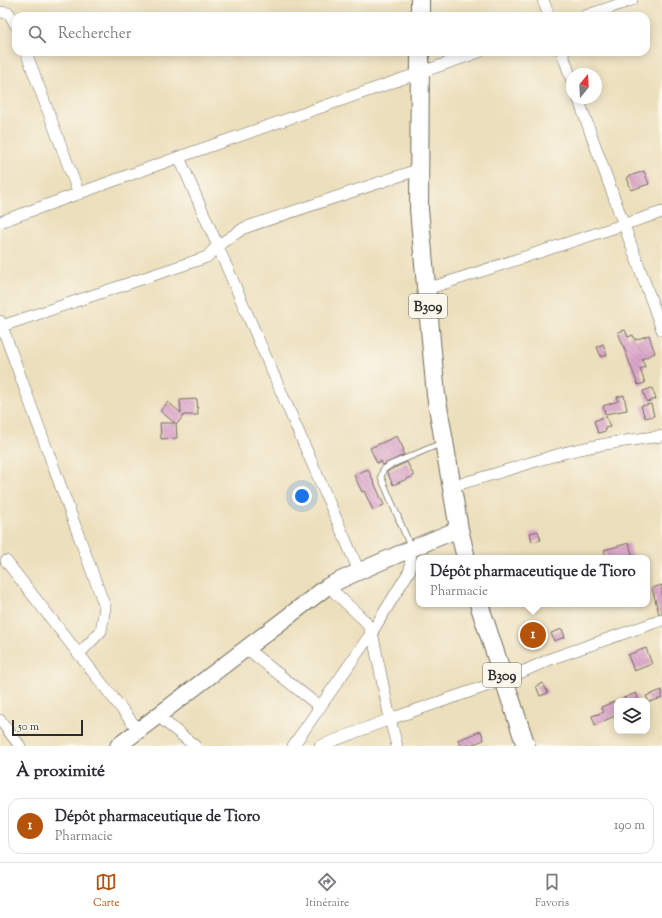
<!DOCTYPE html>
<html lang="fr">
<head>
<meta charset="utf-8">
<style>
  body { margin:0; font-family:"Sorts Mill Goudy",serif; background:#f2f2f3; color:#2b2b33 }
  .controls { position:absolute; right:12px; bottom:12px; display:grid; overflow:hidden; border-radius:8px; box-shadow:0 2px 10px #0003 }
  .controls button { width:36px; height:36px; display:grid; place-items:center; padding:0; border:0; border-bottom:1px solid #e1e1e2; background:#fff; color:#2b2b33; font:20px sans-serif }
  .compass { position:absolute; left:566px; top:68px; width:36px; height:36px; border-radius:50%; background:#fff; box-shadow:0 2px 10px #0003; rotate:18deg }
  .scale { position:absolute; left:12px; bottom:10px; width:71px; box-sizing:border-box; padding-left:4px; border:2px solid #2b2b2b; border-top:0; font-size:11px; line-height:14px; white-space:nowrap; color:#2b2b2b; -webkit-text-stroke:3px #fbf7ec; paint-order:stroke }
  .you { position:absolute; left:302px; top:496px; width:14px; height:14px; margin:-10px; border:3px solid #fff; border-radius:50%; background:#1a73e8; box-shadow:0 0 0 6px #1a73e833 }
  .badge { display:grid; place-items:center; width:26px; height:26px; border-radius:50%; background:#b45309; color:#fff; font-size:13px; font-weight:700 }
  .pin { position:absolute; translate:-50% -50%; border:2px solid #fff; box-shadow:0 1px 4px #0006 }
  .popup { position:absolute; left:416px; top:555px; width:234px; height:52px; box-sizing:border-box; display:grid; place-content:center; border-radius:8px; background:#fff; filter:drop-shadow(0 1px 3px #0005); font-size:13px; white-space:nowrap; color:#7c7c81 }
  .popup b { font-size:15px; color:#2b2b33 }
  .popup::after { content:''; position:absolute; left:50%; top:100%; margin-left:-8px; border:8px solid transparent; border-top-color:#fff }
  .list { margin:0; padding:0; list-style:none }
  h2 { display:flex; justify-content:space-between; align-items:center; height:52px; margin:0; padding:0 16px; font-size:17px }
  h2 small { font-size:13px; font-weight:400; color:#7c7c81 }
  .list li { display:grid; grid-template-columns:26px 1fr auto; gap:12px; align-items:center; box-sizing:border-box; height:56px; margin:0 8px 8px; padding:0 8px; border:1px solid #e1e1e2; border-radius:12px }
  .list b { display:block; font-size:15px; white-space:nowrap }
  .list p { margin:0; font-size:13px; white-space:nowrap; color:#7c7c81 }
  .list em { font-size:13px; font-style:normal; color:#7c7c81 }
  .icon { flex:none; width:22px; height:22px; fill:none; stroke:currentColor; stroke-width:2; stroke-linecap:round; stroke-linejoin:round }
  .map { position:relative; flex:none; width:662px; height:746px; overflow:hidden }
  .search { position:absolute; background:#fff; box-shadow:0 2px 10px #0003; left:12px; right:12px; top:12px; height:44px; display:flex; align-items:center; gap:10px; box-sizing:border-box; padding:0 14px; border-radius:12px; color:#7c7c81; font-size:15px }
  .sheet { height:116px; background:#fff }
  nav { display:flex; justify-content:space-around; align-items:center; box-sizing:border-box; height:56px; border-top:1px solid #e1e1e2; background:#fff; font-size:11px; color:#7c7c81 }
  nav a { display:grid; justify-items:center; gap:2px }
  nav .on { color:#b45309 }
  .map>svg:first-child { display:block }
  .building { fill:url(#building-back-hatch) }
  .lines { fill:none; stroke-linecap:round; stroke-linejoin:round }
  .service-casing { stroke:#6f6a5e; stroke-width:7 }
  .minor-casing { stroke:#6f6a5e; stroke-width:12 }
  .secondary-casing { stroke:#6f6a5e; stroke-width:18 }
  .primary-casing { stroke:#6f6a5e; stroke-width:20 }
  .service { stroke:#fff; stroke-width:5.5 }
  .minor { stroke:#fff; stroke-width:11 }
  .secondary { stroke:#fff; stroke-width:16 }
  .primary { stroke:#fff; stroke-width:18 }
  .labels { text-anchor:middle; stroke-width:3; stroke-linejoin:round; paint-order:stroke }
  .shield { fill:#fbf7ec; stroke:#696865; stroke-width:1 }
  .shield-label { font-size:14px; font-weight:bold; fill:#2b2b2b }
</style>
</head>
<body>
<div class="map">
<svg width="662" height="746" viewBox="0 0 662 746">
  <defs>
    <pattern id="building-back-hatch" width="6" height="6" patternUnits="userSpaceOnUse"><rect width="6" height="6" fill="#dda7cb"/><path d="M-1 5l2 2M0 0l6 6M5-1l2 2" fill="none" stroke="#b388a5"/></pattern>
  </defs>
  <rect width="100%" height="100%" fill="#fbf7ec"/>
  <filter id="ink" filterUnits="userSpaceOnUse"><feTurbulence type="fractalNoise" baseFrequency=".025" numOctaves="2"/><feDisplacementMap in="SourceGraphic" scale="8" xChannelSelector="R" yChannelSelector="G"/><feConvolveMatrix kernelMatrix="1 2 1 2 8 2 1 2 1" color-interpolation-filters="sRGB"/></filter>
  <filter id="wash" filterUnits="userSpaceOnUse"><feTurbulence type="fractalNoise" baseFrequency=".012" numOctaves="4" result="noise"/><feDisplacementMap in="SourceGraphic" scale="16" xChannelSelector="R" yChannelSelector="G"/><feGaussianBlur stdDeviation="0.9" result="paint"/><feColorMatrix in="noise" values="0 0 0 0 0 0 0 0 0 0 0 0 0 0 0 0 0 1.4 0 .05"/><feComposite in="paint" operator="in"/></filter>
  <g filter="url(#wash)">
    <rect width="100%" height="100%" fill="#ecdfbc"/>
    <g id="blocks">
      <!-- building -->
      <g class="building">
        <polygon points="644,171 649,184 631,190 627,177"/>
        <polygon points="625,330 628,337 633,335 635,340 649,335 655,353 642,359 645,367 640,369 645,383 638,385 618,332"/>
        <polygon points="603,344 607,355 601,357 597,347"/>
        <polygon points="652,388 656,399 647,402 643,391"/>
        <polygon points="624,395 627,410 605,414 603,406 618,401 617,397"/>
        <polygon points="197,399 198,415 184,415 177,424 176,423 177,438 161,439 160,423 175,423 160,411 168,402 181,413 180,400"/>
        <polygon points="651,404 654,416 645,418 641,406"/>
        <polygon points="606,416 610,427 605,428 606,431 598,433 594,421"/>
        <polygon points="397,436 404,450 402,451 404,455 383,465 381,461 377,463 370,448"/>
        <polygon points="407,462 414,476 393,485 387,472 392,469"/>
        <polygon points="368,469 384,505 373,510 364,491 362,492 354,475"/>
        <polygon points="538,531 541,540 532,542 530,533"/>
        <polygon points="629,543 633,558 607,558 604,550"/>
        <polygon points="662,585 662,613 659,614 652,588"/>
        <polygon points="537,627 542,642 533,645 527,630"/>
        <polygon points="562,629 565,637 554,641 551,633"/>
        <polygon points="646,648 652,664 634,671 628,655"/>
        <polygon points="543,683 548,693 540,696 536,686"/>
        <polygon points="662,690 662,698 649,702 646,696"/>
        <polygon points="636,693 639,701 617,701 617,715 595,725 592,716 604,712 601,707"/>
        <polygon points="481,731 484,740 468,746 461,746 458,740"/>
      </g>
    </g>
  </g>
  <g filter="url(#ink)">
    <use href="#blocks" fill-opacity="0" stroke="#6f6a5e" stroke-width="1"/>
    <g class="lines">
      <defs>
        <polyline id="service" points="411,548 381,477 383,470 390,465 442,443"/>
        <g id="minor">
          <polyline points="543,0 549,16"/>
          <polyline points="0,12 9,13 16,26"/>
          <polyline points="585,16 632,0"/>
          <polyline points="26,52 79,194"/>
          <polyline points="562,52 572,81"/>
          <polyline points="578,98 662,330"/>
          <polyline points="179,157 359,571"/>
          <polyline points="0,222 179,157 479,52"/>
          <polyline points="427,289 662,212"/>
          <polyline points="0,321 105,607 101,631 79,654"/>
          <polyline points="2,326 207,257 217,246 244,228 420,169"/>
          <path d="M452,486c36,-9 72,-22 108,-32 33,-9 68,-14 102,-18"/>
          <polyline points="6,561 139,731"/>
          <polyline points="328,586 365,621 372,632 390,719 397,746"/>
          <polyline points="246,648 320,707"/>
          <polyline points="158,716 195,746"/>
          <polyline points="0,720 20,746"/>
          <polyline points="293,746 372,632 410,570 411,548"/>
          <polyline points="320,746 390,719 504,680 553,658 662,620"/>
        </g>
        <path id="secondary" d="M118,746l210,-160c43,-21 87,-39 131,-57"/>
        <g id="primary">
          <polyline points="420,0 420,16"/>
          <polyline points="420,52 419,209 436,395 459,529 466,558"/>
          <polyline points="479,604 526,746"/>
        </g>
      </defs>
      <!-- service casing -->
      <use href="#service" class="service-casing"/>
      <!-- minor casing -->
      <use href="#minor" class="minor-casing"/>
      <!-- secondary casing -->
      <use href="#secondary" class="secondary-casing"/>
      <!-- primary casing -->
      <use href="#primary" class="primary-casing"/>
      <!-- service -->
      <use href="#service" class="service"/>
      <!-- minor -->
      <use href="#minor" class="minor"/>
      <!-- secondary -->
      <use href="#secondary" class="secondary"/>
      <!-- primary -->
      <use href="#primary" class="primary"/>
    </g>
  </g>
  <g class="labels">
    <!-- shield labels -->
    <g class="shield">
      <rect x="409" y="294" width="38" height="24" rx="3"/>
      <rect x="483" y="663" width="38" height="24" rx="3"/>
    </g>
    <g class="shield-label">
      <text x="428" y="311">B309</text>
      <text x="502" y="680">B309</text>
    </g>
  </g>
</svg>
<div class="controls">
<button><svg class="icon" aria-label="layers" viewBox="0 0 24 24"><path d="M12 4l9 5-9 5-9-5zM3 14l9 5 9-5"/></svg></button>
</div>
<svg class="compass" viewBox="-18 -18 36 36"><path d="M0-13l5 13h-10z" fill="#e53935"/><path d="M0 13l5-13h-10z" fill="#7c7c81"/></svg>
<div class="scale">50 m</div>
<div class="you"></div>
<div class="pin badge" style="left:533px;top:635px">1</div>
<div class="popup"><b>Dépôt pharmaceutique de Tioro</b>Pharmacie</div>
<div class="search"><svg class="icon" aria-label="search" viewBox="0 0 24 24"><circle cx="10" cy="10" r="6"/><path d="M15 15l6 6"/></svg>Rechercher</div>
</div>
<section class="sheet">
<h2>À proximité<small></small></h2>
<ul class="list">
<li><span class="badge">1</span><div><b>Dépôt pharmaceutique de Tioro</b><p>Pharmacie</p></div><em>190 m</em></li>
</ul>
</section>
<nav>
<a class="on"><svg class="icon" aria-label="map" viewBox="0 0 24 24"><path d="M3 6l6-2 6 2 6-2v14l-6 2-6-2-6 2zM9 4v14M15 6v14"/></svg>Carte</a>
<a><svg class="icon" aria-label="directions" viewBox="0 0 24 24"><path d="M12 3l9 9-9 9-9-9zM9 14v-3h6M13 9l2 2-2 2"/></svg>Itinéraire</a>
<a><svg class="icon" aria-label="saved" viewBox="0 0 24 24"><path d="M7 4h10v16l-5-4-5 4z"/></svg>Favoris</a>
</nav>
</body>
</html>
